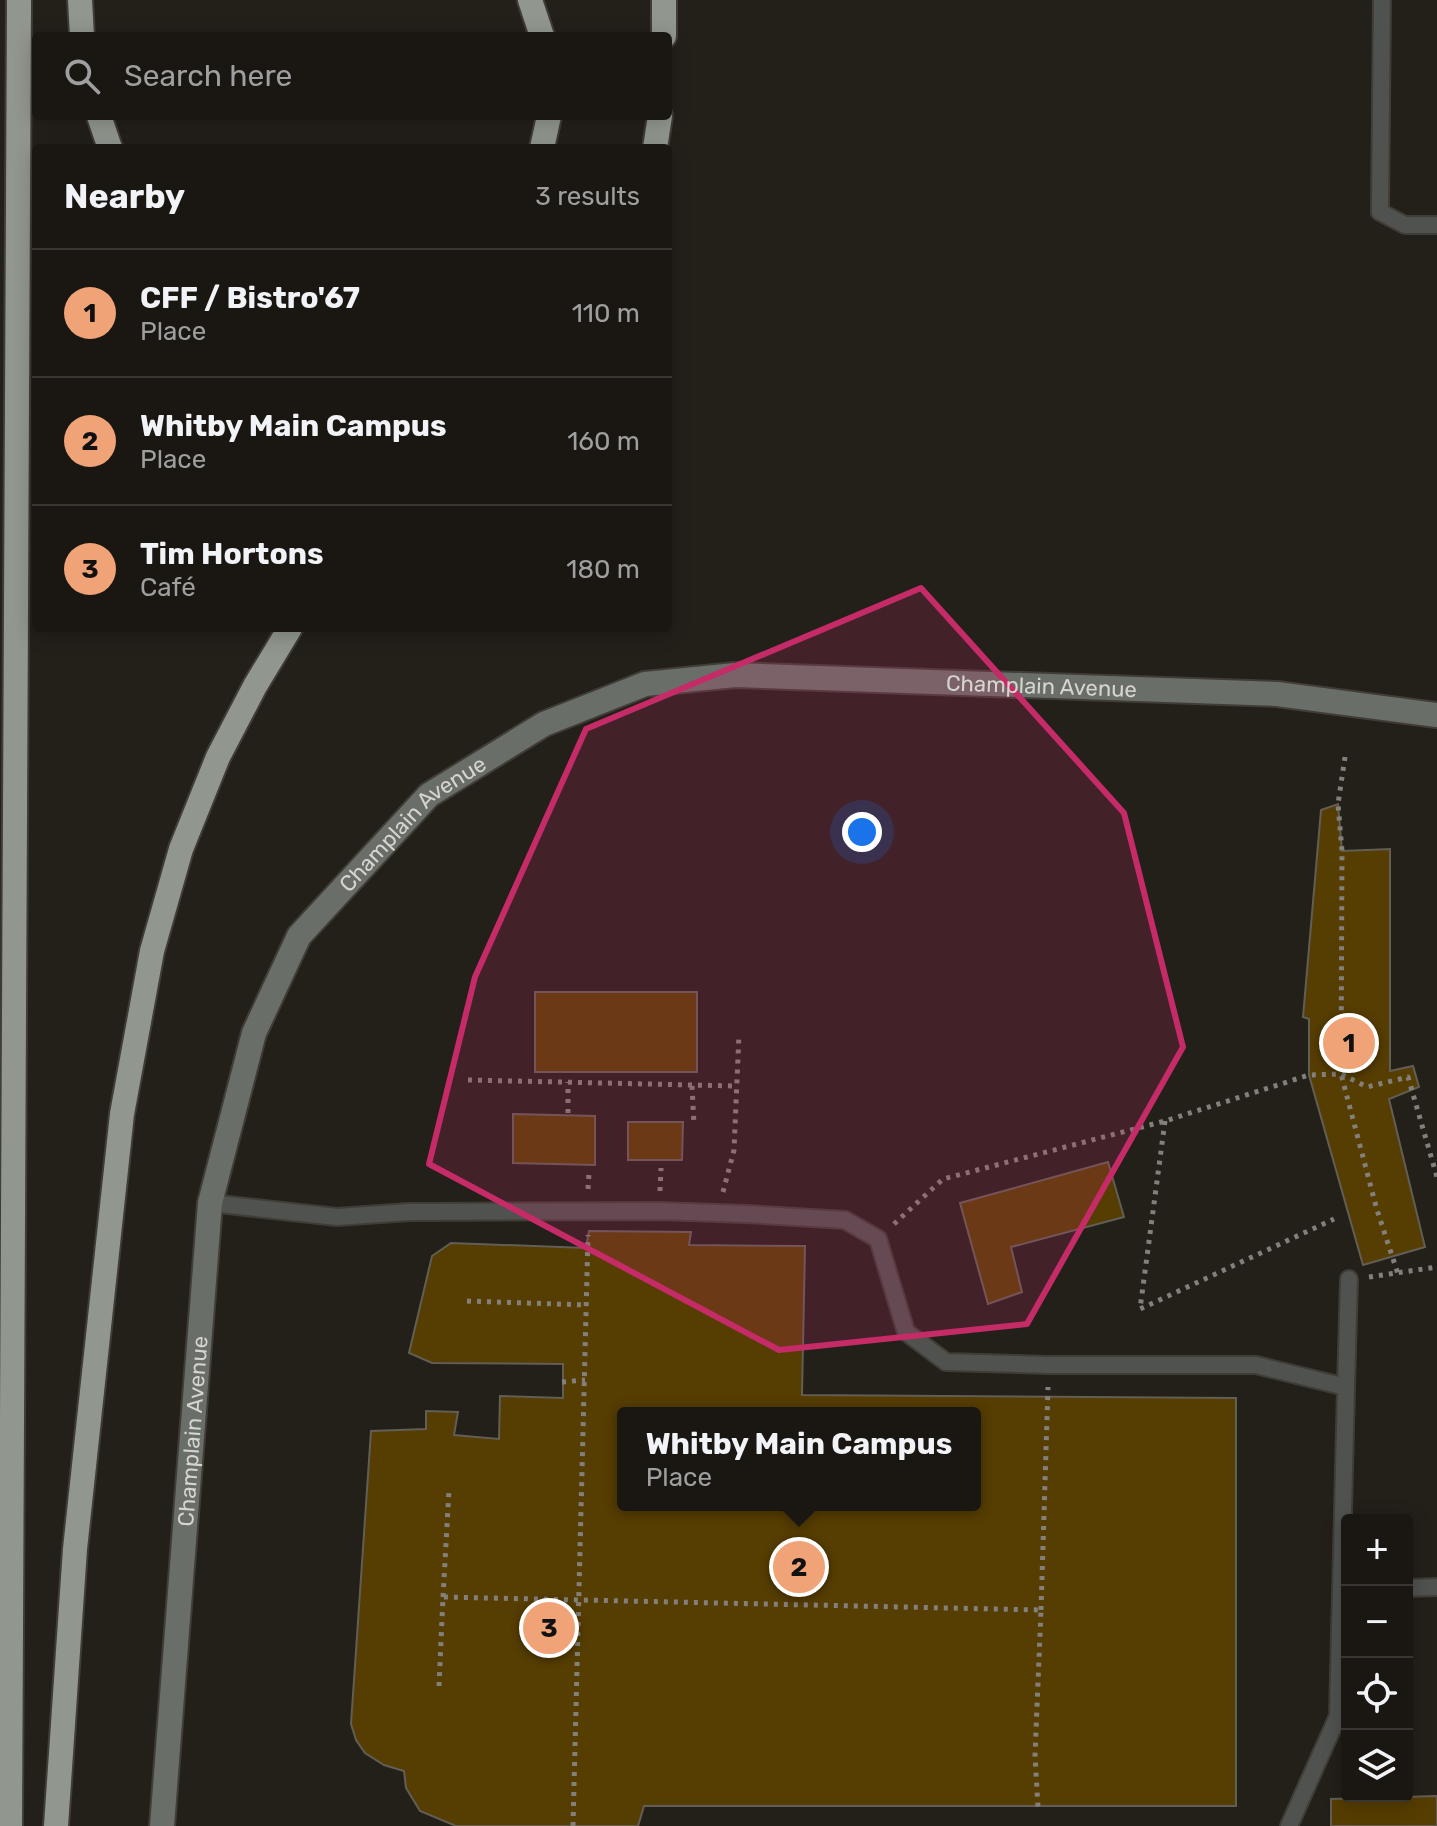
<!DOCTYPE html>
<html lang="en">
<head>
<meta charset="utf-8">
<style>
  body { margin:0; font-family:Rubik,sans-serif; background:#23201c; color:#f1f3f6 }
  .controls { position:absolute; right:24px; bottom:24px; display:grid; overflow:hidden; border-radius:8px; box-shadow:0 4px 20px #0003 }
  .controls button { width:72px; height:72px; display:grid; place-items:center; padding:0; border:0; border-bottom:2px solid #383633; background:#1a1713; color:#f1f3f6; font:40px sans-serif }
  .you { position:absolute; left:862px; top:832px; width:28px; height:28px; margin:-20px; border:6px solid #fff; border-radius:50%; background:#1a73e8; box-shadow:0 0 0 12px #1a73e833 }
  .badge { display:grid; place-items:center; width:52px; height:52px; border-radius:50%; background:#efa377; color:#111; font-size:26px; font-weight:700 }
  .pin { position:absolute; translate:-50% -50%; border:4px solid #fff; box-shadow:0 2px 8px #0006 }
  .popup { position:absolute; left:617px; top:1407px; width:364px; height:104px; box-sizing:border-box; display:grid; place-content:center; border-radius:8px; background:#1a1713; filter:drop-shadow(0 2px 6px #0005); font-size:26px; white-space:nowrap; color:#9f9fa0 }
  .popup b { font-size:30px; color:#f1f3f6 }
  .popup::after { content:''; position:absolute; left:50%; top:100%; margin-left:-16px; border:16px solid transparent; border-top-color:#1a1713 }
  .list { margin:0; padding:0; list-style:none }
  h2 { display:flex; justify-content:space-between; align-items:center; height:104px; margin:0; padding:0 32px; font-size:34px }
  h2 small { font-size:26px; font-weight:400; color:#9f9fa0 }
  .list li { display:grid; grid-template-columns:52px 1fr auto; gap:24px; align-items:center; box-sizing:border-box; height:128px; padding:0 32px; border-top:2px solid #383633 }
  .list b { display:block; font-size:30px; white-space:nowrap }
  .list p { margin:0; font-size:26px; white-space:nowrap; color:#9f9fa0 }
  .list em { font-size:26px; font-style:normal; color:#9f9fa0 }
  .icon { flex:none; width:44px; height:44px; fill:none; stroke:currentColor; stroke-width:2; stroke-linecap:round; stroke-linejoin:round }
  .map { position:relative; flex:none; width:1437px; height:1826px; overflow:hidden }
  .search { position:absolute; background:#1a1713; box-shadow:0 4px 20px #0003; left:32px; top:32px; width:640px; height:88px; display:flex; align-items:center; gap:20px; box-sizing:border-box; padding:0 28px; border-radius:8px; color:#9f9fa0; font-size:30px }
  .panel { position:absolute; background:#1a1713; box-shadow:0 4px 20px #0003; left:32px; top:144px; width:640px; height:488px; border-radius:8px }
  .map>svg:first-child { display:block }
  .building { fill:#563d02; stroke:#625e56; stroke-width:2; fill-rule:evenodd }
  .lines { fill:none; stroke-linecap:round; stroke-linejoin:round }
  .lane-casing { stroke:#403c36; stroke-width:20 }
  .secondary-casing { stroke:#403c36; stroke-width:28 }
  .highway-casing { stroke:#403c36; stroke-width:28 }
  .path { stroke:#83807b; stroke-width:5; stroke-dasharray:4 6; stroke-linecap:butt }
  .lane { stroke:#4f524e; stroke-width:16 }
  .secondary { stroke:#6a6e68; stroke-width:24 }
  .highway { stroke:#91978f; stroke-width:24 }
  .marked { fill:#c42b67; fill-opacity:0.2; stroke:#c42b67; stroke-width:6; stroke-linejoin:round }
  .labels { text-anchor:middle; stroke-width:6; stroke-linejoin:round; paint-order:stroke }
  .street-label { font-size:22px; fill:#d6d4cf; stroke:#1a1610 }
</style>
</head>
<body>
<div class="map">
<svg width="1437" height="1826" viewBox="0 0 1437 1826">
  <rect width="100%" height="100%" fill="#231f19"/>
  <!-- building -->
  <g class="building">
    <polygon points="1338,804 1342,851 1390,849 1390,1071 1413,1066 1419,1087 1389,1099 1425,1247 1363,1265 1309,1075 1309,1019 1303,1017 1321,810"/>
    <rect x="535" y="992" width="162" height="80"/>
    <polygon points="513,1114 595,1116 595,1165 513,1163"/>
    <polygon points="628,1122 683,1122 682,1160 628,1160"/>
    <polygon points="1108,1162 1124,1217 1011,1247 1022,1292 988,1304 960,1203"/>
    <path d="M589,1231l102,1 -2,13 116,1 -3,149 434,3v408h-592l-6,20h-182l-36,-15 -14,-23 -2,-17 -20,-6 -19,-12 -9,-13 -5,-16 20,-293 55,-2v-18l32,1 -4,23 45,4 1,-43 63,2v-34l-131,-1 -23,-10 23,-97 19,-13 135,5zM623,1413h352v92h-352z"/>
    <polygon points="1437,1796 1437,1826 1331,1826 1331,1799"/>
  </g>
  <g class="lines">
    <defs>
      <g id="lane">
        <polyline points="1382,0 1380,212 1405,225 1437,225"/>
        <polyline points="210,1203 337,1217 409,1212 659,1211 746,1214 845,1220 878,1239 906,1332 946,1362 1050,1365 1256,1365 1346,1387 1338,1716 1289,1826"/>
        <polyline points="1346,1387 1349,1279"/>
        <polyline points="1407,1588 1437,1587"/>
      </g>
      <g id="secondary">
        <path id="s1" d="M162,1826l48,-623 44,-170 45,-97 130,-141 115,-71 101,-40 90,-9 542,19 160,21"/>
      </g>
      <g id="highway">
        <polyline points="80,0 82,36"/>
        <polyline points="530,0 542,36"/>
        <polyline points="664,0 664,36"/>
        <polyline points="99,116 110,148"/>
        <polyline points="542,148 549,116"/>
        <polyline points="655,148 660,116"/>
        <polyline points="10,1826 19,0"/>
        <polyline points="56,1826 75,1549 122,1114 152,951 181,849 218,757 255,686 290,628"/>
      </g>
    </defs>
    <!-- lane casing -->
    <use href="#lane" class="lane-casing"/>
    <!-- secondary casing -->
    <use href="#secondary" class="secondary-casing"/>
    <!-- highway casing -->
    <use href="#highway" class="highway-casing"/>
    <!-- path -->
    <g class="path">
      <polyline points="1345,757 1338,804 1342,851 1341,1074 1377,1210 1398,1274"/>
      <polyline points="468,1080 737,1086"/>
      <polyline points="692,1086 694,1125"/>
      <polyline points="568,1113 568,1082"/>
      <polyline points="1165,1121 1140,1309 1334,1219"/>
      <polyline points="588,1189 589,1173"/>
      <polyline points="660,1191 661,1168"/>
      <polyline points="723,1192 734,1150 739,1034"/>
      <polyline points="894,1224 943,1179 1165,1121 1309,1075 1341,1074 1367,1087 1408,1077 1437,1177"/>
      <polyline points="1369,1277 1437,1267"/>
      <polyline points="467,1301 586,1305"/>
      <polyline points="562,1382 585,1380"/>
      <polyline points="443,1597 449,1490"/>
      <polyline points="1041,1610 1048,1387"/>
      <polyline points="439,1686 443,1597 1041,1610 1035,1756 1038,1807"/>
      <polyline points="573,1826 588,1235"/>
    </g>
    <!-- lane -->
    <use href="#lane" class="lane"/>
    <!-- secondary -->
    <use href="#secondary" class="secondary"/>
    <!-- highway -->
    <use href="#highway" class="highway"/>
  </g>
  <!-- marked area -->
  <path class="marked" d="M921,588l203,225 59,234 -156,277 -248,26 -350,-186 46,-187 111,-248z"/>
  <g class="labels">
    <!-- street labels -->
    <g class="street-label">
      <text dy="8" stroke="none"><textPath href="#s1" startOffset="1740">Champlain Avenue</textPath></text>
      <text dy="8" stroke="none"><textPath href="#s1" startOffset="1068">Champlain Avenue</textPath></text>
      <text dy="8" stroke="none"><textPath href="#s1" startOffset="396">Champlain Avenue</textPath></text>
    </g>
  </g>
</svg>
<div class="controls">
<button>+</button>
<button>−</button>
<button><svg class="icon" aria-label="locate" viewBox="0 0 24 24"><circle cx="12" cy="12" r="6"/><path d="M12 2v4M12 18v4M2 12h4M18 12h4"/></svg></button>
<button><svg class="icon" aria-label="layers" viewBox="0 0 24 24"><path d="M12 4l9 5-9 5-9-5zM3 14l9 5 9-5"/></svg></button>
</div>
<div class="you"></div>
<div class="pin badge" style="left:1349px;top:1043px">1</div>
<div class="pin badge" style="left:799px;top:1567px">2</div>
<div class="popup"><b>Whitby Main Campus</b>Place</div>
<div class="pin badge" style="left:549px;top:1628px">3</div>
<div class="search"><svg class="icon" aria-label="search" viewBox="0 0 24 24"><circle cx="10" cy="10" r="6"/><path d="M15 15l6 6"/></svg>Search here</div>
<section class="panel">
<h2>Nearby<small>3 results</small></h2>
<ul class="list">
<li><span class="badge">1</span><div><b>CFF / Bistro'67</b><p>Place</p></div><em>110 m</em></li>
<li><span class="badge">2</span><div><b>Whitby Main Campus</b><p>Place</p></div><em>160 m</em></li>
<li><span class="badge">3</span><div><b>Tim Hortons</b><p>Café</p></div><em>180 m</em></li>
</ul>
</section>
</div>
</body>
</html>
